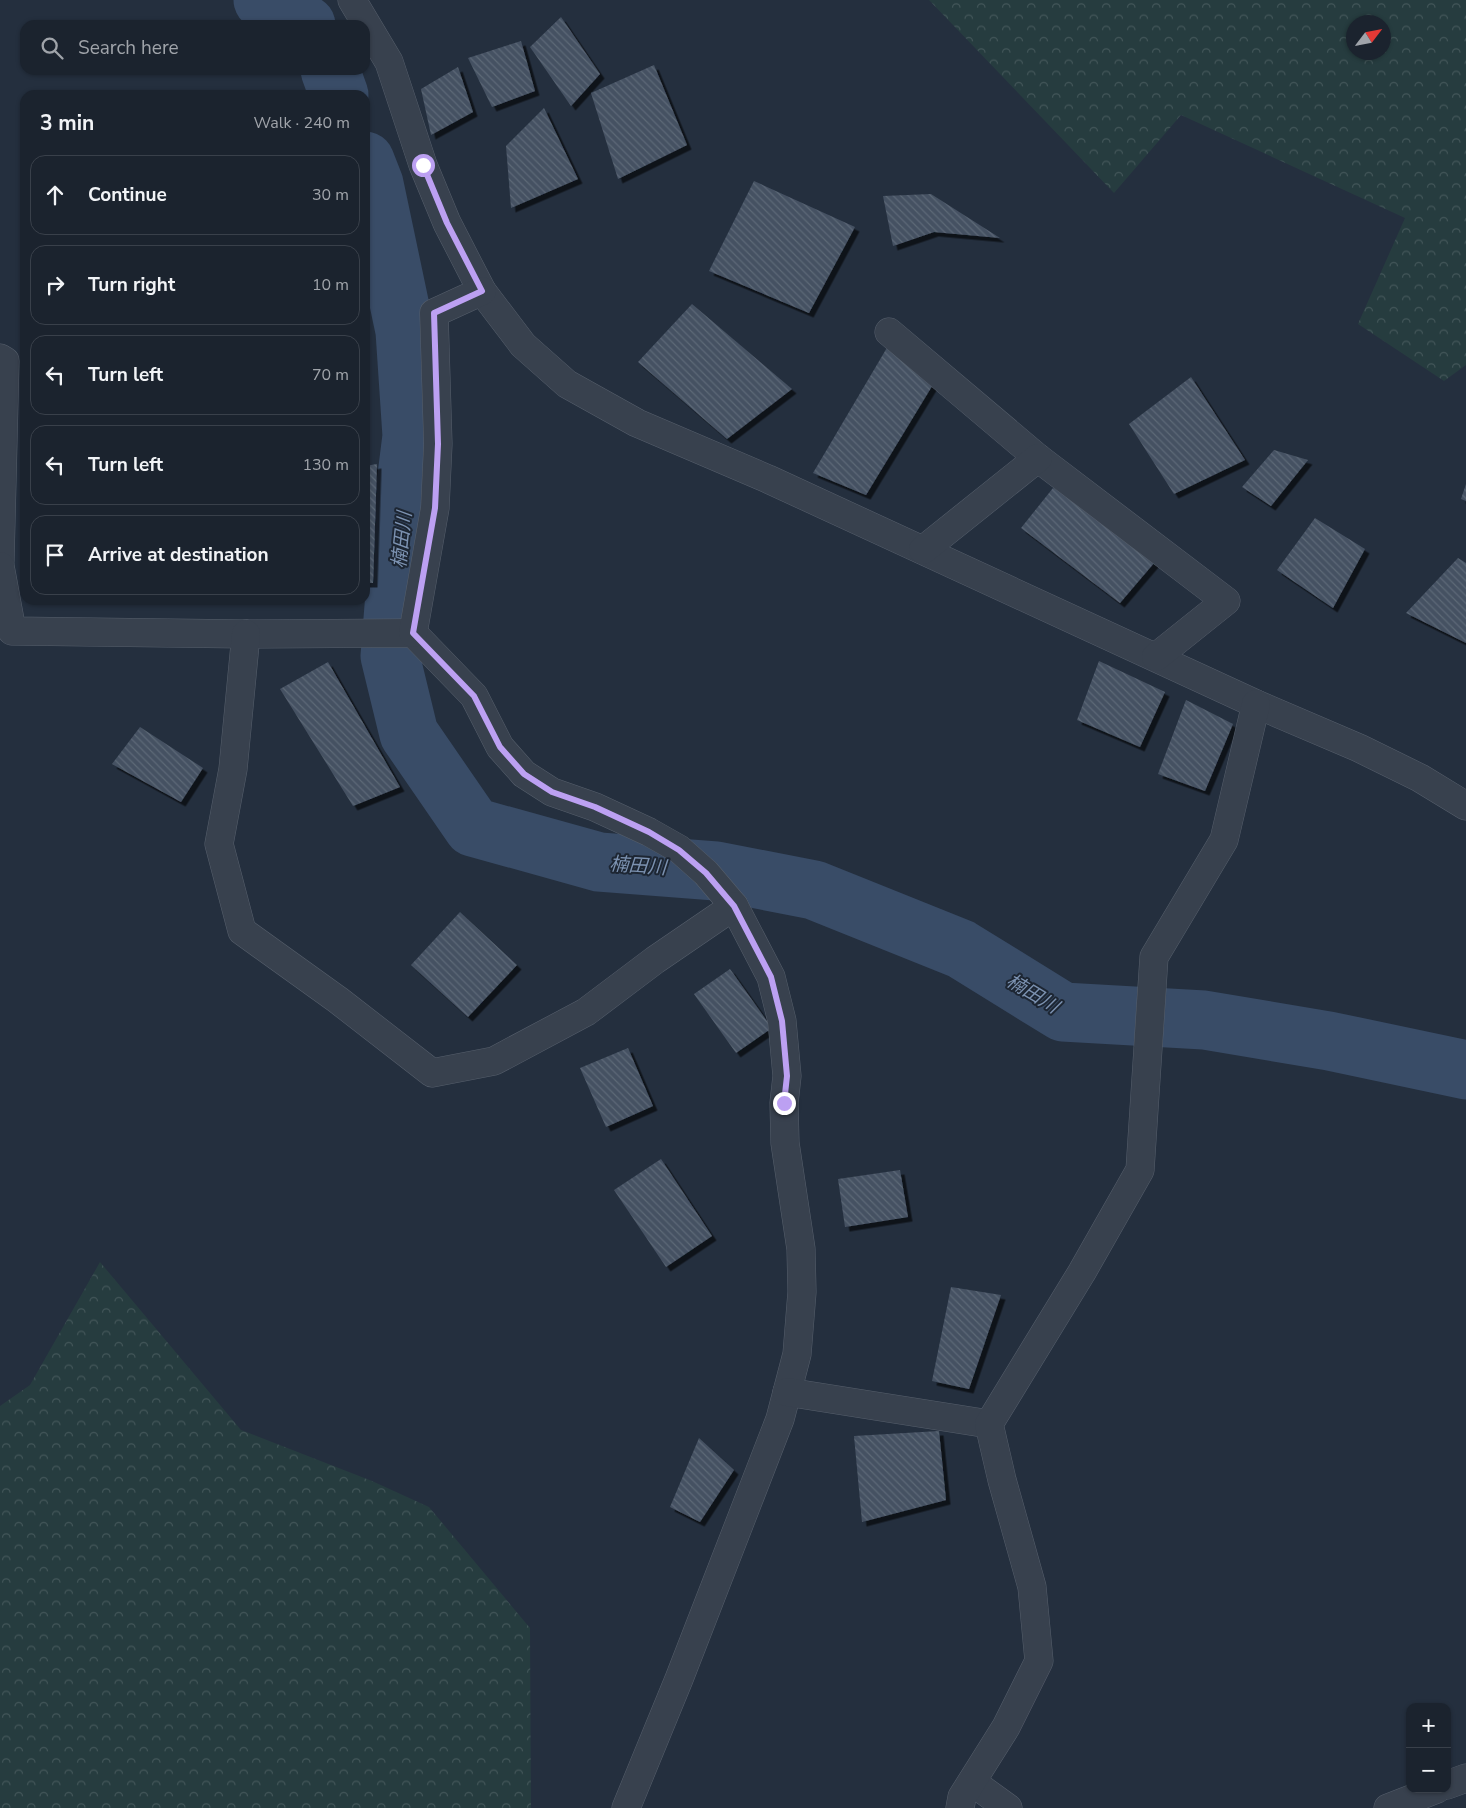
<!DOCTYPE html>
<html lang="en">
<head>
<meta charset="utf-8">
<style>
  body { margin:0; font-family:"Nunito Sans","Noto Sans JP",sans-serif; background:#242b36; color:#f1f3f6 }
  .controls { position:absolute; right:15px; bottom:15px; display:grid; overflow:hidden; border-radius:10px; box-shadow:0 1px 4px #0004 }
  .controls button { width:45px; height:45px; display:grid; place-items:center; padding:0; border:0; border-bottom:1px solid #39404a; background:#1b232e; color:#f1f3f6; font:25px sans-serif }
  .compass { position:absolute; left:1346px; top:15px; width:45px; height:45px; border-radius:50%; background:#1b232e; box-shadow:0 1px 4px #0004; rotate:58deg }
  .stop { position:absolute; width:15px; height:15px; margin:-11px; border:4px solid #bca0f2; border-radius:50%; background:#fff }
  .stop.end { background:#bca0f2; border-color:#fff; box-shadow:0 1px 5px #0008 }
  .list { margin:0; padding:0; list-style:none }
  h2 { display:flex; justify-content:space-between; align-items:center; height:65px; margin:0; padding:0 20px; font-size:21px }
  h2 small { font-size:16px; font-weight:400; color:#a0a4aa }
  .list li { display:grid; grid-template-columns:32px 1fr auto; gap:15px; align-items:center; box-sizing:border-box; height:80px; margin:0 10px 10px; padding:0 10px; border:1px solid #39404a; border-radius:15px }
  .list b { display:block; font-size:19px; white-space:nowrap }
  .list em { font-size:16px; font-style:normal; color:#a0a4aa }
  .icon { flex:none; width:28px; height:28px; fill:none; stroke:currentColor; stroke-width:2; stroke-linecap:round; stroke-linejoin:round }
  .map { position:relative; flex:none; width:1466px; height:1808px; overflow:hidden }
  .search { position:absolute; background:#1b232e; box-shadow:0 1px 4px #0004; left:20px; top:20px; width:350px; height:55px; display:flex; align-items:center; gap:12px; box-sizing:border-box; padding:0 18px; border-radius:15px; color:#a0a4aa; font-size:19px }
  .panel { position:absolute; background:#1b232e; box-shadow:0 1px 4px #0004; left:20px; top:90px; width:350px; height:515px; border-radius:15px }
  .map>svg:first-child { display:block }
  .forest { fill:url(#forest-crowns); fill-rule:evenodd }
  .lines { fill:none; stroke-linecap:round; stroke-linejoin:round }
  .river { stroke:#394c67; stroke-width:59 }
  .building { fill:url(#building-back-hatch); filter:url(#shadow) }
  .minor-casing { stroke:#565f6c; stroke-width:29 }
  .minor { stroke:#38414e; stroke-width:28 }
  .route { stroke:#bca0f2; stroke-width:6 }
  .labels { text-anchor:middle; stroke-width:4; stroke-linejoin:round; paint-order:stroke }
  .water-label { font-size:19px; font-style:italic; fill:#7c92b1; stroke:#1d2633 }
</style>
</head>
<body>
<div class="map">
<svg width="1466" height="1808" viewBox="0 0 1466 1808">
  <defs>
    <pattern id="forest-crowns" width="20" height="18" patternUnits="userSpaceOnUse" patternTransform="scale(1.25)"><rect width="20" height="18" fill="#263c3f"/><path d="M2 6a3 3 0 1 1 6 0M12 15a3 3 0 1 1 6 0" fill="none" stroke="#435659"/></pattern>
    <pattern id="building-back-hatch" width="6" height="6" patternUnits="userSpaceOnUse" patternTransform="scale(1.25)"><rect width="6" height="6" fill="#455162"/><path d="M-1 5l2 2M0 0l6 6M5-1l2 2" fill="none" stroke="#5d6877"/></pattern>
    <filter id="shadow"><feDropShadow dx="4.5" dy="4.5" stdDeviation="0" flood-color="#0009"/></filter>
  </defs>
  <rect width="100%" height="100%" fill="#242f3e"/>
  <!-- forest -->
  <g class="forest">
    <path d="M929,0h537v365l-22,16 -86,-57 47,-106 -224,-103 -67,78zM1354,22h30v30h-30z"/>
    <polygon points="100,1262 241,1430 372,1481 429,1507 530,1628 531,1808 0,1808 0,1406 30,1385"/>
  </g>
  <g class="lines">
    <!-- river -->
    <g class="river">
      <polyline points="263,0 306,25"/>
      <polyline points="330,70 339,95"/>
      <polyline points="365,161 374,184 405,331 412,436 400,532 390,656 409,734 473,827 599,862 716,871 814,890 961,949 1063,1012 1204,1020 1329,1041 1466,1070"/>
    </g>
  </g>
  <!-- building -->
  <g class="building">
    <polygon points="561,17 600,74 571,106 530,47"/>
    <polygon points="521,41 535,91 492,107 468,58"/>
    <polygon points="654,65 687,145 618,179 591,93"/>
    <polygon points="458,67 473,112 431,135 421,89"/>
    <polygon points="544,108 578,179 511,208 506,146"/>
    <polygon points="754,181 855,227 809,313 709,271"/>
    <polygon points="931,194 1000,238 934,232 893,246 883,196"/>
    <polygon points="692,304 792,389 727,439 638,362"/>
    <polygon points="888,346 937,378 866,495 813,473"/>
    <polygon points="1191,377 1245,460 1174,494 1129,424"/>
    <polygon points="1274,450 1308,460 1271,506 1242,487"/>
    <polygon points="377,464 373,583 365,583 365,466"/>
    <polygon points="1466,484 1466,501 1461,499"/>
    <polygon points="1053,488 1166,549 1120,603 1021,528"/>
    <polygon points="1315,518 1365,549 1333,608 1277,570"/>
    <polygon points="1458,558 1466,563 1466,643 1406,613"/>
    <polygon points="1099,661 1165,692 1140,747 1077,720"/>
    <polygon points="328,662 400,787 353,806 280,689"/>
    <polygon points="1186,700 1233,724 1205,791 1158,774"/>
    <polygon points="140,727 203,768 181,802 112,764"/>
    <polygon points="460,912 517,965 468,1017 411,965"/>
    <polygon points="730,969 772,1028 736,1053 694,994"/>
    <polygon points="628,1048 653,1106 606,1127 580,1068"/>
    <polygon points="661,1159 712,1236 666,1267 614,1190"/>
    <polygon points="900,1170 908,1217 845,1227 838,1179"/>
    <polygon points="951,1287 1001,1295 969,1389 932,1381"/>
    <polygon points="939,1431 946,1500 862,1522 854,1436"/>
    <polygon points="699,1438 734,1470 700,1522 670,1507"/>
  </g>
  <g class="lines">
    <defs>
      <g id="minor">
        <polyline points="352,0 389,62 423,165 447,223 482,291 523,345 567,384 637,423 768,479 1256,704 1359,748 1420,778 1466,806"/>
        <polyline points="889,332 1038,458 1226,601 1156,657"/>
        <polyline points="0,358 5,361 0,561"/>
        <polyline points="923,550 1038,458"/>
        <polyline points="0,566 12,631 246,634 413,633 474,696 500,747 524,774 552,792 595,807 649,832 679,849 706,873 734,906 771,977 782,1021 787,1076 784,1103 785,1143 801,1249 802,1292 797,1354 780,1419 679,1679 626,1808"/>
        <polyline points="413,633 435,508 438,444 434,313 482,291"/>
        <polyline points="246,634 233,769 219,844 242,931 338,1000 432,1073 494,1061 586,1012 655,960 734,906"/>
        <polyline points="787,1392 989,1424"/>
        <polyline points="972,1782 1008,1808"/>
        <polyline points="1447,1785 1466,1778"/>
        <polyline points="960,1808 962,1797 1006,1727 1039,1661 1032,1587 1002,1480 989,1424 1082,1272 1140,1170 1154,957 1224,840 1256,704"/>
        <polyline points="1388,1808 1437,1789"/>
      </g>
    </defs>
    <!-- minor casing -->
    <use href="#minor" class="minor-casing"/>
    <!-- minor -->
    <use href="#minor" class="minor"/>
  </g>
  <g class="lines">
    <!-- route -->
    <polyline class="route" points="423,165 447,223 482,291 434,313 438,444 435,508 413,633 474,696 500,747 524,774 552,792 595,807 649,832 679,850 706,873 734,906 771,977 782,1021 787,1076 784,1103"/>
  </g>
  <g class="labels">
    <!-- water labels -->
    <g class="water-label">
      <text transform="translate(401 540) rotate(-84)" y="7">楠田川</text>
      <text transform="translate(638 865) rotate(4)" y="7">楠田川</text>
      <text transform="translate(1033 993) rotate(31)" y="7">楠田川</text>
    </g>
  </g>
</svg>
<div class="controls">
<button>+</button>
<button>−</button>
</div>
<svg class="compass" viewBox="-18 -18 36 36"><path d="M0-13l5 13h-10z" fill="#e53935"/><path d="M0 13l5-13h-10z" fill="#a0a4aa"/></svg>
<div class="stop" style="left:423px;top:165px"></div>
<div class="stop end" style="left:784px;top:1103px"></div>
<div class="search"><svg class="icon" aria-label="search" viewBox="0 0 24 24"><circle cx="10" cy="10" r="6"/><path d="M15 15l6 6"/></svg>Search here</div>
<section class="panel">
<h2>3 min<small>Walk · 240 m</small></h2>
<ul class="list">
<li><svg class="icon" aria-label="ahead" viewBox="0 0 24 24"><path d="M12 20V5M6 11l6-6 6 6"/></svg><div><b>Continue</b></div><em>30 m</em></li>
<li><svg class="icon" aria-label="right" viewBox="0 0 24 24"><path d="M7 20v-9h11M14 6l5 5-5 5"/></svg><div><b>Turn right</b></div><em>10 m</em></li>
<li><svg class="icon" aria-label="left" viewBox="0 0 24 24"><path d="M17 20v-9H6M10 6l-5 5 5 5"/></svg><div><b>Turn left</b></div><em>70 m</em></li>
<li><svg class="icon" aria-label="left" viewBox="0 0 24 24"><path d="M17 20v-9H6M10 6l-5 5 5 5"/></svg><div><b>Turn left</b></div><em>130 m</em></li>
<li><svg class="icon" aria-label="arrive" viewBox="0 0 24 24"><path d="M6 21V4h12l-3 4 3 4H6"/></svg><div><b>Arrive at destination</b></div></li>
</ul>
</section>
</div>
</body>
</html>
